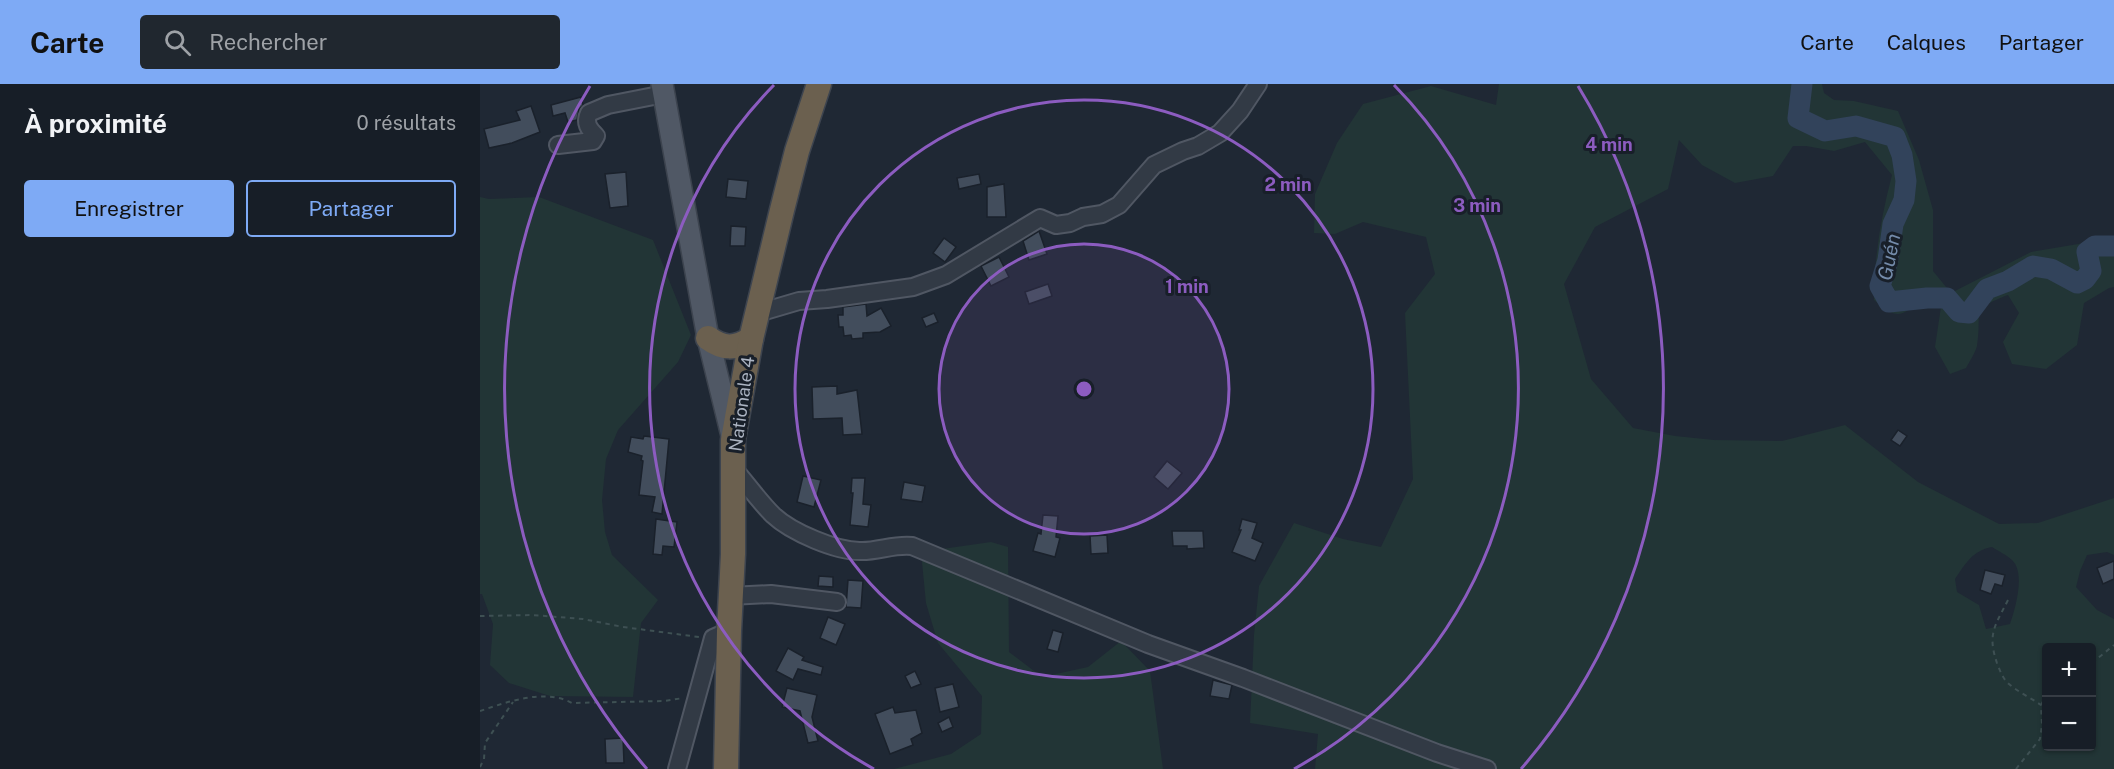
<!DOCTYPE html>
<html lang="fr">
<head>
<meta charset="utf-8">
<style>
  body { margin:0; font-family:"Public Sans",sans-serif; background:#20272f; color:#f1f3f6 }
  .controls { position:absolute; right:18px; bottom:18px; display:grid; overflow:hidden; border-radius:6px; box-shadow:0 2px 4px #0004 }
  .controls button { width:54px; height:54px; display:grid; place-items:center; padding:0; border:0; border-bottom:2px solid #363c44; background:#171e27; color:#f1f3f6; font:30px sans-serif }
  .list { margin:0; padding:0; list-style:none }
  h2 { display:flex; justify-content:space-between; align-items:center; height:78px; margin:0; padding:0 24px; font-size:26px }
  h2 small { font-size:20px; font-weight:400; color:#9ea2a7 }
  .actions { display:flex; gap:12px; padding:18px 24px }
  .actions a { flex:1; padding:14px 0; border:2px solid #7eaaf5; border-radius:6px; text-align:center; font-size:21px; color:#7eaaf5 }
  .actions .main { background:#7eaaf5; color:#111 }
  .icon { flex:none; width:33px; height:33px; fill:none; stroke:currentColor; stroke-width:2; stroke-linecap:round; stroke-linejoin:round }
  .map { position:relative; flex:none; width:1634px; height:685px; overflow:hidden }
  header { display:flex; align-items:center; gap:36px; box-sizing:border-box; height:84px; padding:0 30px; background:#7eaaf5; color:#111 }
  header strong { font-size:28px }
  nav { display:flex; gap:33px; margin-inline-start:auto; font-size:21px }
  .search { width:420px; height:54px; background:#20272f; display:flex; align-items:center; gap:15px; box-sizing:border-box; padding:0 21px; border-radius:6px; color:#9ea2a7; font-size:22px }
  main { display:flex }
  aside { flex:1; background:#171e27 }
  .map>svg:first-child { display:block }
  .green { fill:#223536; fill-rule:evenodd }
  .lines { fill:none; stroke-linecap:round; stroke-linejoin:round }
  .river { stroke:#32435b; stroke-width:21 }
  .building { fill:#424d5c; stroke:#1a212b; stroke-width:1.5 }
  .minor-casing { stroke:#505763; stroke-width:20 }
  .major-casing { stroke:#3c434e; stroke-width:24 }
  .highway-casing { stroke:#3d444f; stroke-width:27 }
  .path { stroke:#3e5053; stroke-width:2; stroke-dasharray:4.5 4.5; stroke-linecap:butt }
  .minor { stroke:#323a45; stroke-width:16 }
  .major { stroke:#505865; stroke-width:21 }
  .highway { stroke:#6b604f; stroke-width:24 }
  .ring { fill:none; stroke:#8c5cc0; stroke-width:3 }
  .labels { text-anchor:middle; stroke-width:6; stroke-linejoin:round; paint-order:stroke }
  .street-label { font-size:18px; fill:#acb4c2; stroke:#181f29 }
  .water-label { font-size:20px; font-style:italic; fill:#748baa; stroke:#181f29 }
  .centre { fill:#8c5cc0; stroke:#181f29; stroke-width:3 }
  .ring-label { font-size:18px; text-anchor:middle; font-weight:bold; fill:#8c5cc0; stroke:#181f29; stroke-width:6; stroke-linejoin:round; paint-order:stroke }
</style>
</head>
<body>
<header>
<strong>Carte</strong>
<div class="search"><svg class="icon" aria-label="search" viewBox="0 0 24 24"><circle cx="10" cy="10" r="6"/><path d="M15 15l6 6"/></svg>Rechercher</div>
<nav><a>Carte</a><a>Calques</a><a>Partager</a></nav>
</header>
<main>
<aside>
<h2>À proximité<small>0 résultats</small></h2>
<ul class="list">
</ul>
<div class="actions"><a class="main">Enregistrer</a><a>Partager</a></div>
</aside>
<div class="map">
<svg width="1634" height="685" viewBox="0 0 1634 685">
  <rect width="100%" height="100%" fill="#1f2834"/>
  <!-- green -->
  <g class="green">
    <path d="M1019,0h323l2,9 10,7 20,1 44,10 21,49 14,50v61l18,22 80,-41 83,-14v49l-5,1 -25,15 -7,42 -31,24 -34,-5 -9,-22 16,-29 -11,-18c-40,15 -25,18 -31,51 -2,7 -7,15 -11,22l-16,6 -15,-27 6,-40 -14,-9c-27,15 -25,26 -53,2 0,-42 7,-83 18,-125l-27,-33 -31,9 -28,-5h-13l-20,30 -38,7 -33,-18 -23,-25 -11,49 -73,38 -31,57 27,95 42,49 42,8 39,4 68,1 63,-16 73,57 81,42 39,-1 76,-25v57l-7,-3 -20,3 -7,16 -4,16 21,23 17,9v150h-799l3,-35 -68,-11 4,-88 5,-49 35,-63 49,16 38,8 32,-68 -8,-166 30,-39 -9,-37 -63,-15 -28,12 -21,-1 1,-39 22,-51 26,-39 68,-18 65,19zM1512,463c6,4 15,8 20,13 14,13 3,49 -2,64l-24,5 -7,-24 -22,-13 -2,-13c11,-16 17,-28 37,-32zM1566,564h46v98h-46z"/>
    <polygon points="0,113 9,115 59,113 173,156 211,251 198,278 138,346 126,375 122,416 125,448 132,471 178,516 161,539 153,613 70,612 29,599 10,581 13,540 2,510 0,510"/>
    <polygon points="511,458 528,463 529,568 562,593 608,583 641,557 670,587 683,685 414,685 471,670 501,650 502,612 458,559 446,519 441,468"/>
  </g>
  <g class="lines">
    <!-- river -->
    <polyline class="river" points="1322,0 1318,34 1345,47 1376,42 1415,53 1422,71 1426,97 1424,116 1413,140 1408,176 1400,202 1409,218 1447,214 1467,214 1479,228 1489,229 1507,205 1528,197 1553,182 1571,185 1597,199 1605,195 1611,187 1607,168 1615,162 1634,162"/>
  </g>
  <!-- building -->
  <g class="building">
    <polygon points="101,13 103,21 99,25 97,36 88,38 85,29 73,32 71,21"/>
    <polygon points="51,22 60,48 32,59 9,64 4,45 40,36 36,27"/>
    <polygon points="146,88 148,122 130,124 125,90"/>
    <polygon points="499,90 501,100 479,105 477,94"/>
    <polygon points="248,95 268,97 266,115 246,113"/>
    <polygon points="524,100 526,133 507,133 507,103"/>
    <polygon points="251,142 266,143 265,162 250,162"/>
    <polygon points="559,147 567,170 549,176 543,157"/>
    <polygon points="464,154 476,163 465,178 453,169"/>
    <polygon points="519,173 529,193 511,202 501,182"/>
    <polygon points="568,200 572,212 549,220 545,208"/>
    <polygon points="386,220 387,232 401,224 411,242 400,248 383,249 383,254 372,255 371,251 364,252 363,243 359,243 358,231 363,231 363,223"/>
    <polygon points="454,229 458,238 446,243 442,234"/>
    <polygon points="357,302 357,310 377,306 382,350 363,351 362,334 333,335 332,303"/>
    <polygon points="1418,346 1427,352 1420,362 1411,356"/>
    <polygon points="164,352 189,355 182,430 172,428 175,413 159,411 163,377 161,376 162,372 148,368 151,353 163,355"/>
    <polygon points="687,377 702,389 688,405 674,393"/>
    <polygon points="323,392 341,396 334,423 317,418"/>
    <polygon points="372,394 385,394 383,420 391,421 388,443 370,441 373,409 371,409"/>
    <polygon points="424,398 445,402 442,418 421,415"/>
    <polygon points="563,431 578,432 576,453 580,454 575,473 553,467 558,449 561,450"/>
    <polygon points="176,435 197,438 194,463 183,462 182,471 173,470"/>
    <polygon points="762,435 777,439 772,454 783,459 775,477 752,468 761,446 759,446"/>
    <polygon points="692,447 723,447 724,464 707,465 707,462 693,462"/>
    <polygon points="627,451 628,469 611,470 610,452"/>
    <polygon points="1634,477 1634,495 1623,500 1617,484"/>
    <polygon points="1505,486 1525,491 1522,502 1515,500 1511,510 1500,506"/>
    <polygon points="339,492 353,493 353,503 338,502"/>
    <polygon points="368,496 383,497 381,524 366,523"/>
    <polygon points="348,533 365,540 356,561 340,554"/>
    <polygon points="573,546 583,549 578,568 567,565"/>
    <polygon points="308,564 324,573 322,576 343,583 341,591 318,585 313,596 296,587"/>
    <polygon points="435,587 441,600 431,604 425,592"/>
    <polygon points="733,596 752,601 749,615 730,612"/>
    <polygon points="473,600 479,623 460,628 455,604"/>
    <polygon points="307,604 337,611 332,633 338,657 328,659 320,627 302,623"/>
    <polygon points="413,623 415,629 436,626 442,649 431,655 433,661 410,670 395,630"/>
    <polygon points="469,633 473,643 462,648 458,639"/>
    <polygon points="143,654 144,679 126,679 125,655"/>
  </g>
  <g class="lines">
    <defs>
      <g id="minor">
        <path d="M78,61l35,-4 3,-5c-7,-7 -12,-13 -7,-23l19,-8 56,-11"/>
        <polyline points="278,229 319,217 347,215 433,203 466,191 560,134 576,141 590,139 603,133 622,130 639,121 674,81 703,67 718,62 740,49 760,27 778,0"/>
        <path d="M254,385c13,15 25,32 39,46 18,17 64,37 89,36 17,0 33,-7 50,-5l236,98 95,34 194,75 50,16"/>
        <polyline points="250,512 291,510 357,518"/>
        <polyline points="197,685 233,554 249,547"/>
      </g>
      <polyline id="major" points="182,0 228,254 253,356"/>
      <g id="highway">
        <path d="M228,254c15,11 27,11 43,1"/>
        <polyline points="246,685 249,547 253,470 253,356 271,255 302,126 317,67 339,0"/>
      </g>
    </defs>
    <!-- minor casing -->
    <use href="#minor" class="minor-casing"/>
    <!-- major casing -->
    <use href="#major" class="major-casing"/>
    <!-- highway casing -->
    <use href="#highway" class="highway-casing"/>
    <!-- path -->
    <g class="path">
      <path d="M1528,516c-13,26 -21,34 -11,63 3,8 6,16 12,21 9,8 22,14 32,21"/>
      <polyline points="0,532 52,531 103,535 143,543 219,553"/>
      <polyline points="1612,579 1634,561"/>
      <path d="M0,627c27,-9 65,-23 92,-8l93,-2 18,-3"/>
      <polyline points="0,683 4,675 5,659 33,618"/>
      <polyline points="1536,685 1560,655 1562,641 1561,621 1566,612"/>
    </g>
    <!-- minor -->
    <use href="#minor" class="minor"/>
    <!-- major -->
    <use href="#major" class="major"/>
    <!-- highway -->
    <use href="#highway" class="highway"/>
  </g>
  <!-- distance rings -->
  <circle cx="604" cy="305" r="145" fill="#8c5cc0" fill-opacity=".12"/>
  <g class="ring">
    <circle cx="604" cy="305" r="145"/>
    <circle cx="604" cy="305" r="289"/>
    <path d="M394 685A434 434 0 0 1 294 1M914 1A434 434 0 0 1 814 685"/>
    <path d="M167 685A579 579 0 0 1 110 2M1098 2A579 579 0 0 1 1041 685"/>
  </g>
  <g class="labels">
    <!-- street labels -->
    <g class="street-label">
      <text transform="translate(262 320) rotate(-82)" y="6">Nationale 4</text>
    </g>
    <!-- water labels -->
    <g class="water-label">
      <text transform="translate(1409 173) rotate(-79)" y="7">Guén</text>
    </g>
  </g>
  <circle cx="604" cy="305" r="9" class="centre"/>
  <g class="ring-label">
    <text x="1129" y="67">4 min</text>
    <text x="808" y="107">2 min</text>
    <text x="997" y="128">3 min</text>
    <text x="707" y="209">1 min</text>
  </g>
</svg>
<div class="controls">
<button>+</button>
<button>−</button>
</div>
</div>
</main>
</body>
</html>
